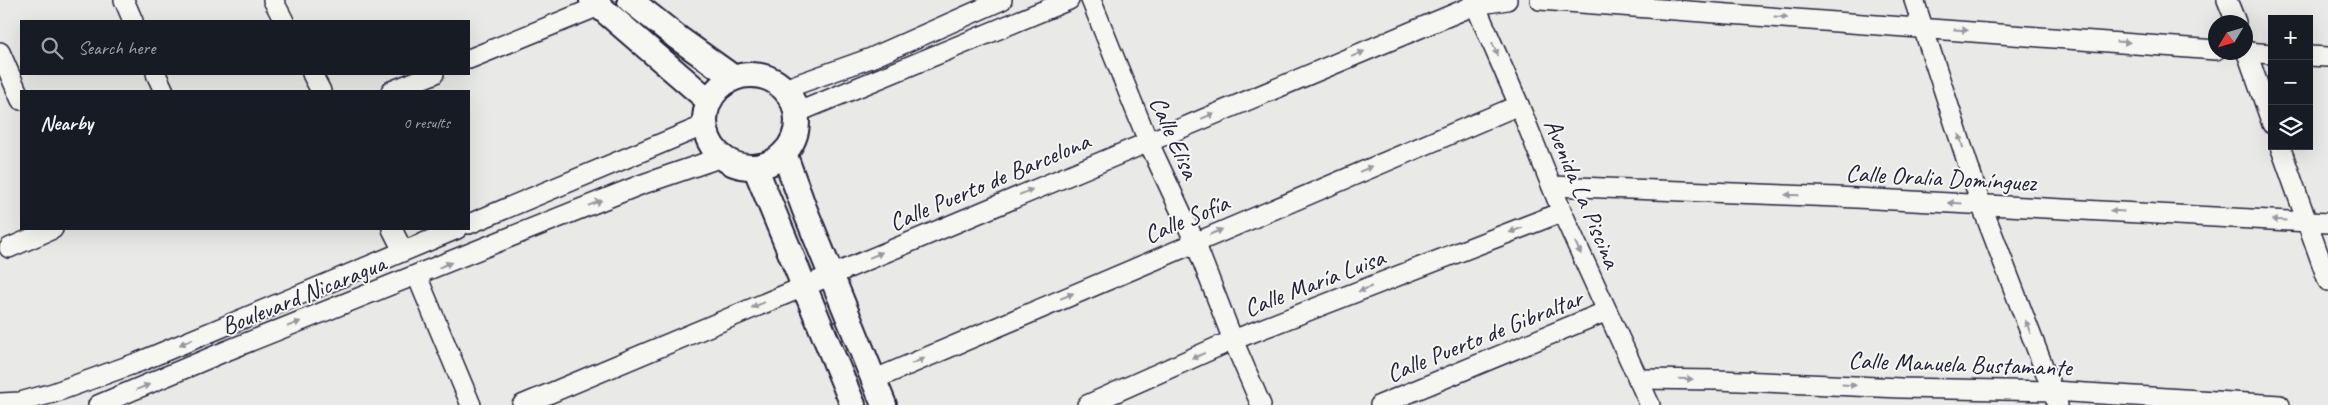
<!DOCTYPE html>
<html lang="en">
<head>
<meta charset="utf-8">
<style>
  body { margin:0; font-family:Caveat,sans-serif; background:#20242c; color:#f1f3f6 }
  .controls { position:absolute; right:15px; top:15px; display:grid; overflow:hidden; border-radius:0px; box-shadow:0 5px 20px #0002 }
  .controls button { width:45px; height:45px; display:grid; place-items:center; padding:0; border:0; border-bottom:1px solid #363941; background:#171b24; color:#f1f3f6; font:25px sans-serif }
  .compass { position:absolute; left:2208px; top:15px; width:45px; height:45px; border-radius:50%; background:#171b24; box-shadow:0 5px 20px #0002; rotate:232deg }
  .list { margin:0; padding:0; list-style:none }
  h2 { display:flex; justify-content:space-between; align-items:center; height:65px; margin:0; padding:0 20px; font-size:21px }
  h2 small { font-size:16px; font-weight:400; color:#9ea1a6 }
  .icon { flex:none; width:28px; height:28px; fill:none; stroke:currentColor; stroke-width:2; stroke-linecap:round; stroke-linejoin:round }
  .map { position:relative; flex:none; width:2328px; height:405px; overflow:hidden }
  .search { position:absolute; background:#171b24; box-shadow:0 5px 20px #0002; left:20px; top:20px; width:450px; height:55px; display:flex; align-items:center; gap:12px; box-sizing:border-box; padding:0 18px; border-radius:0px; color:#9ea1a6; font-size:19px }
  .panel { position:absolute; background:#171b24; box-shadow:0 5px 20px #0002; left:20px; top:90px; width:450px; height:140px; border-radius:0px }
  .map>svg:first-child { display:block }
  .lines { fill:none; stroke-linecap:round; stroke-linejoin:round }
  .minor-casing { stroke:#22223b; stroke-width:22 }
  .major-casing { stroke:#22223b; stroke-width:28 }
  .minor { stroke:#f6f6f2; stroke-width:19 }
  .major { stroke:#f6f6f2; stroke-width:24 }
  .oneway { fill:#9797a0 }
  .labels { text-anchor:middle; stroke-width:4; stroke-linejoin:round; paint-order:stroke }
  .street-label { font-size:25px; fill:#22223b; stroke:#f6f6f2 }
</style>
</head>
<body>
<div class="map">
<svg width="2328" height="405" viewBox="0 0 2328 405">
  <rect width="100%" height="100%" fill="#e9e9e7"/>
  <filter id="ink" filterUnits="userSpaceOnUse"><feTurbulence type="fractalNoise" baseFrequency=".02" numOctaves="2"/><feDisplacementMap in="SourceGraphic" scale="10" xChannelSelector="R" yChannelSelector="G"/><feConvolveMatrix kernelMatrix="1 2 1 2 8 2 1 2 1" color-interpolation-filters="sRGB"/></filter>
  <g filter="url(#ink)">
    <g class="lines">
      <defs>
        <g id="minor">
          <polyline points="124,0 133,21"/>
          <polyline points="273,0 284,21"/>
          <polyline points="1091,0 1148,141 1195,242 1233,340 1261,405"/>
          <polyline points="1473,0 1519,105 1562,212 1650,405"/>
          <polyline points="1540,0 2216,50"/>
          <polyline points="1914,0 1981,204 2058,405"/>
          <polyline points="2227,0 2236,22"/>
          <polyline points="2246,50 2272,124"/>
          <polyline points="0,52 21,100"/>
          <polyline points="2246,52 2272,54"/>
          <polyline points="2309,56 2328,57"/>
          <polyline points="469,59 599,6"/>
          <polyline points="156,74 164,91"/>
          <polyline points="312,74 321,91"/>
          <polyline points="784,89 871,58 1002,0"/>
          <polyline points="391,91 434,74"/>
          <polyline points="796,113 1069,0"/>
          <polyline points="2280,146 2328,281"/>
          <polyline points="1552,186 1837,197 2328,223"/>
          <polyline points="469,224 705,125"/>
          <polyline points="392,229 403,251"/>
          <polyline points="9,248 53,229"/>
          <polyline points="417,276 471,405"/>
          <polyline points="1638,379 1717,380 1901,388 2053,391 2280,405"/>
          <polyline points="873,380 1519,105"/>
          <polyline points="0,403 20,402 53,393 139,362 457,229"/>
          <polyline points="98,405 226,351 640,185 722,157"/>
          <polyline points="522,405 1475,5 1507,0"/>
          <polyline points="1087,405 1233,340 1562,212"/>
          <polyline points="1380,405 1607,311"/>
        </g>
        <g id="major">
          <polyline points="592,0 709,101"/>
          <polyline points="630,0 678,38 734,78"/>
          <circle cx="751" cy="121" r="46"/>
          <polyline points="784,153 804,208 884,405"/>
          <polyline points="755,167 853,405"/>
        </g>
      </defs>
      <!-- minor casing -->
      <use href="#minor" class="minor-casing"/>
      <!-- major casing -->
      <use href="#major" class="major-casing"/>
      <!-- minor -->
      <use href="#minor" class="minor"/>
      <!-- major -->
      <use href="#major" class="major"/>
    </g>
    <!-- one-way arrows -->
    <defs><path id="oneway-solid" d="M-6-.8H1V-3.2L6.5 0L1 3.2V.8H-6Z" transform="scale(1.25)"/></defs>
    <g class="oneway">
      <use href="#oneway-solid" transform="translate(1781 17) rotate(4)"/>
      <use href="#oneway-solid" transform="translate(1961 30) rotate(4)"/>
      <use href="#oneway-solid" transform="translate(2123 42) rotate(4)"/>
      <use href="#oneway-solid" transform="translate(1495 49) rotate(66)"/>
      <use href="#oneway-solid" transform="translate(1358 54) rotate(-23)"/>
      <use href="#oneway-solid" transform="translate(1208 116) rotate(-23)"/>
      <use href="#oneway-solid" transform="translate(1961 141) rotate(-108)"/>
      <use href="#oneway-solid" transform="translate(1366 169) rotate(-23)"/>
      <use href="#oneway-solid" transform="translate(1026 192) rotate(-23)"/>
      <use href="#oneway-solid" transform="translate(1792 195) rotate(-178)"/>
      <use href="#oneway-solid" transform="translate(595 203) rotate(-22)"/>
      <use href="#oneway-solid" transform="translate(1955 203) rotate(-177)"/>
      <use href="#oneway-solid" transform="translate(2117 211) rotate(-177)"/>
      <use href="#oneway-solid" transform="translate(2279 220) rotate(-177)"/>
      <use href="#oneway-solid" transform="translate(1516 230) rotate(159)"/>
      <use href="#oneway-solid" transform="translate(1216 232) rotate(-23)"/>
      <use href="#oneway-solid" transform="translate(1578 248) rotate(65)"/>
      <use href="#oneway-solid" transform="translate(876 255) rotate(-23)"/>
      <use href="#oneway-solid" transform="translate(445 265) rotate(-22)"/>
      <use href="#oneway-solid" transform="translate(1365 289) rotate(159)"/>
      <use href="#oneway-solid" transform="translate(1067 296) rotate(-23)"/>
      <use href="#oneway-solid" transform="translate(758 305) rotate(157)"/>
      <use href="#oneway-solid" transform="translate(294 324) rotate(-21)"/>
      <use href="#oneway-solid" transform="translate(2028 327) rotate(-111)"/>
      <use href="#oneway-solid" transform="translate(186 342) rotate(157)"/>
      <use href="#oneway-solid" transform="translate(1198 356) rotate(156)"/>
      <use href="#oneway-solid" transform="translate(918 361) rotate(-23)"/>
      <use href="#oneway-solid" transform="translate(1686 379) rotate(1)"/>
      <use href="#oneway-solid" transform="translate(1849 385) rotate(3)"/>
      <use href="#oneway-solid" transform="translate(143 387) rotate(-22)"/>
    </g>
  </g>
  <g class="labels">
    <!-- street labels -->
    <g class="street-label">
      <text transform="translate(1175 137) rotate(66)" y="9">Calle Elisa</text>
      <text transform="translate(1941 177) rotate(3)" y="9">Calle Oralia Domínguez</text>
      <text transform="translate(989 181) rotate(-23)" y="9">Calle Puerto de Barcelona</text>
      <text transform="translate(1583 193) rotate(67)" y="9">Avenida La Piscina</text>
      <text transform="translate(1186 218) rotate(-23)" y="9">Calle Sofía</text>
      <text transform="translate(1314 282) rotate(-21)" y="9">Calle María Luisa</text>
      <text transform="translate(303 294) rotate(-22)" y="9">Boulevard Nicaragua</text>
      <text transform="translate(1484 335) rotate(-22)" y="9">Calle Puerto de Gibraltar</text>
      <text transform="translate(1960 363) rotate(2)" y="9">Calle Manuela Bustamante</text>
    </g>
  </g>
</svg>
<div class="controls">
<button>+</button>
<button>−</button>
<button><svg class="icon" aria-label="layers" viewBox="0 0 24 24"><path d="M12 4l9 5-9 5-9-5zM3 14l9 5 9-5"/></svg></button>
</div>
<svg class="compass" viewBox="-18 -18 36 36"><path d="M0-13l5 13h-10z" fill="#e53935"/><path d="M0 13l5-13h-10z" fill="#9ea1a6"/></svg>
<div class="search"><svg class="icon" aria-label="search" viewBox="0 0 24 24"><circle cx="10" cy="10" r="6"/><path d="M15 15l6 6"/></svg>Search here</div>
<section class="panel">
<h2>Nearby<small>0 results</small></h2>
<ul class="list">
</ul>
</section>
</div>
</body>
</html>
